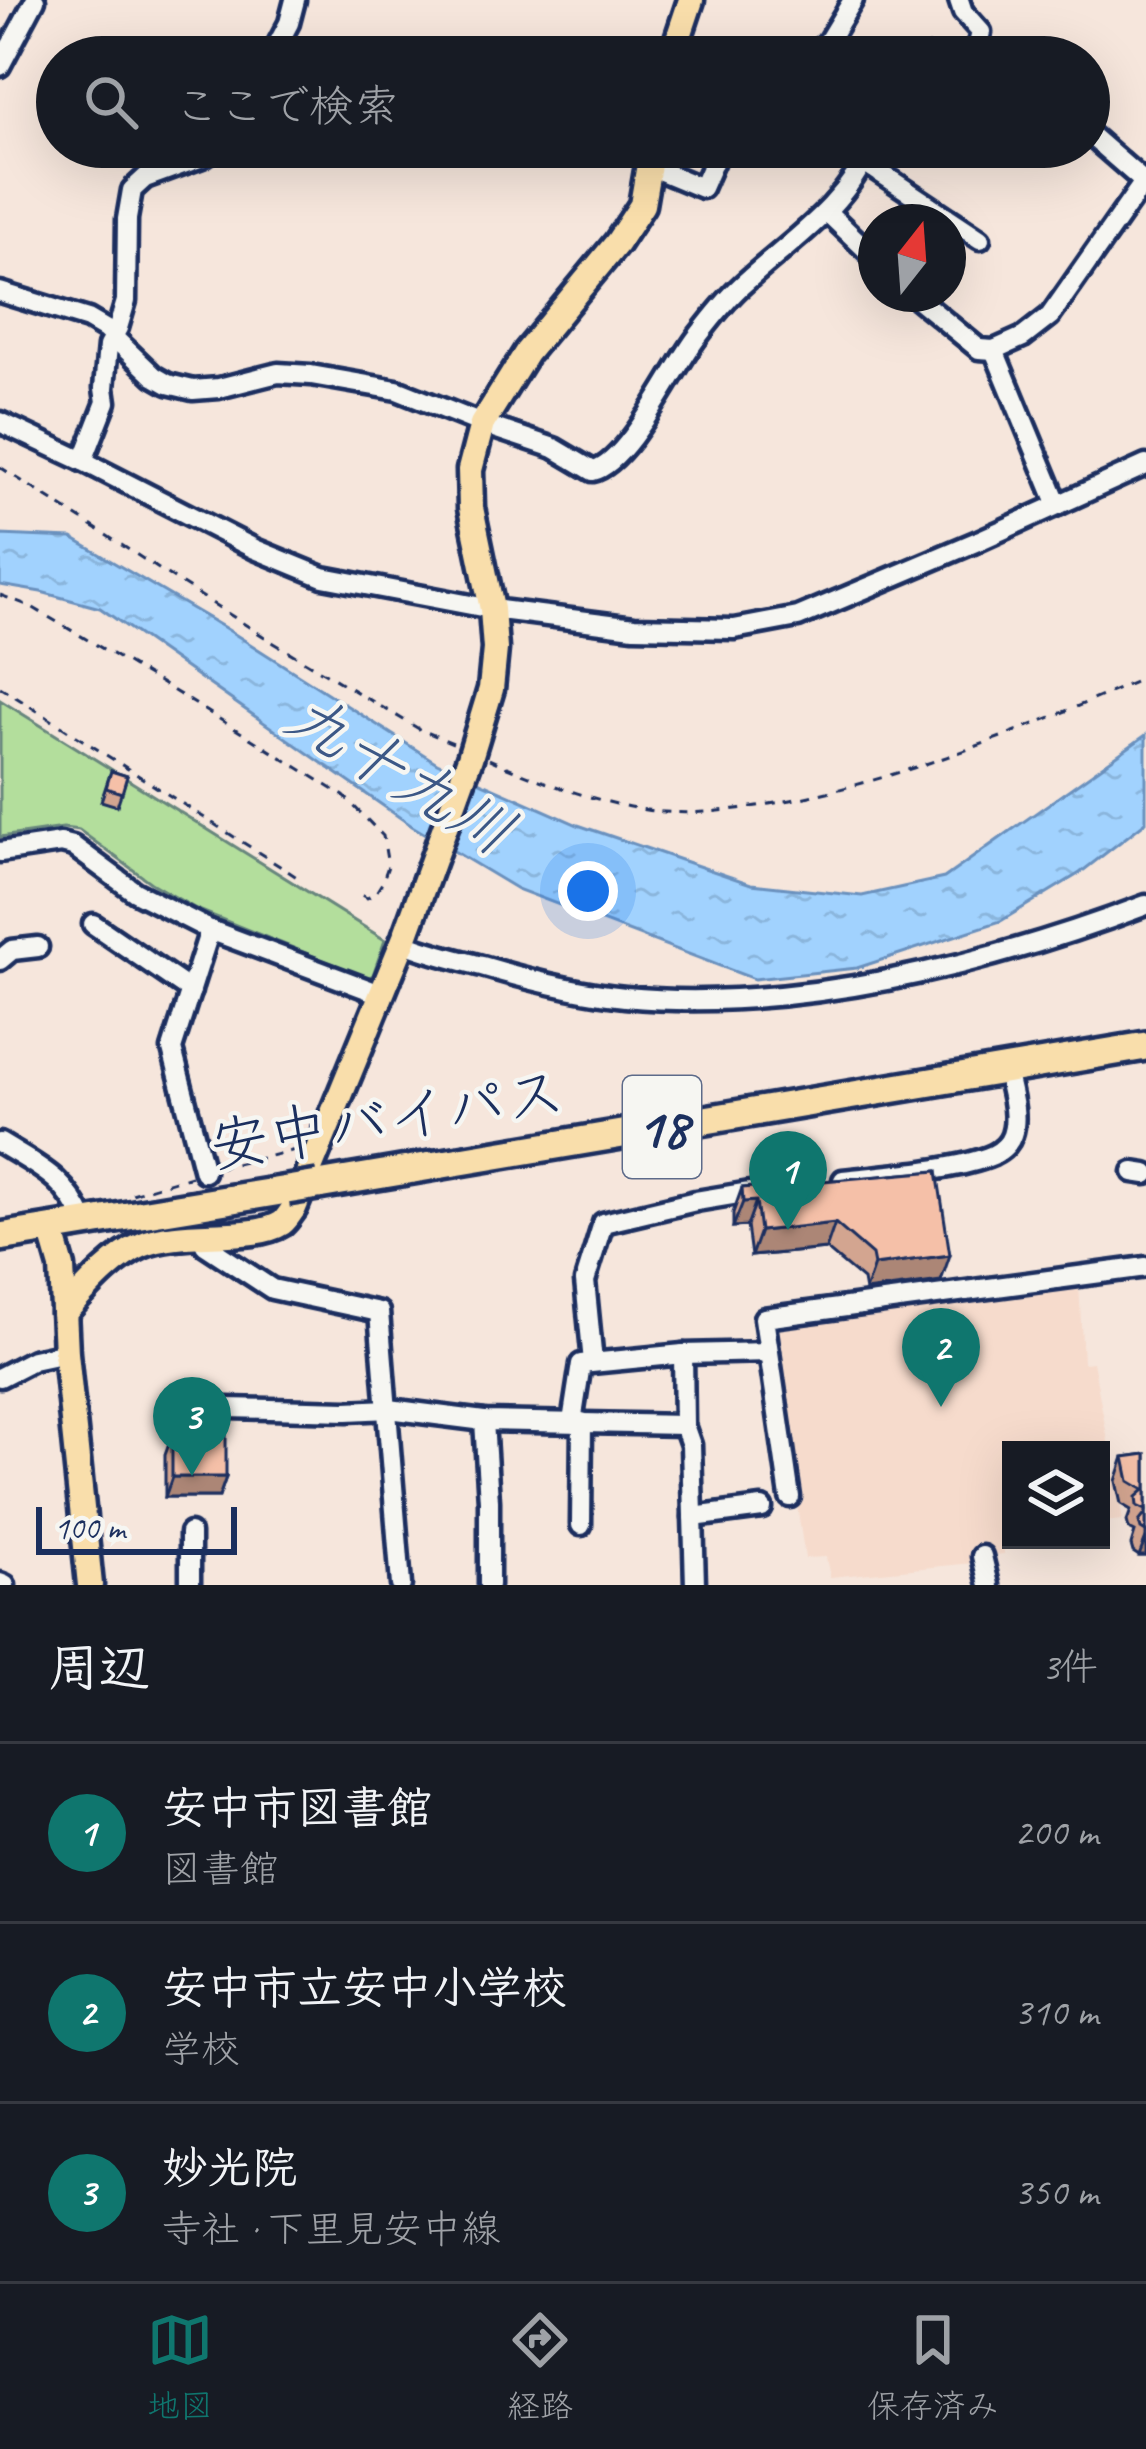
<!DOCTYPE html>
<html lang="ja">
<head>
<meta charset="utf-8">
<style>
  body { margin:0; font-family:Caveat,"Klee One",sans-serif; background:#242831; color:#f1f3f6 }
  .controls { position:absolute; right:36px; bottom:36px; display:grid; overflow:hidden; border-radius:0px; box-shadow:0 12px 48px #0002 }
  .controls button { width:108px; height:108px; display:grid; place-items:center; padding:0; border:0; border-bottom:3px solid #363941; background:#171b24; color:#f1f3f6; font:60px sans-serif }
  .compass { position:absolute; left:858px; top:204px; width:108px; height:108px; border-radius:50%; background:#171b24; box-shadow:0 12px 48px #0002; rotate:17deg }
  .scale { position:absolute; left:36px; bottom:30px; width:201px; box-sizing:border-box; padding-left:12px; border:6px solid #1b2f5e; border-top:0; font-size:33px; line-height:42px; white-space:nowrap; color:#1b2f5e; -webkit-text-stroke:9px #f6f6f2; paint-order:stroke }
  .you { position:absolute; left:588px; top:891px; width:42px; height:42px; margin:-30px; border:9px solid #fff; border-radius:50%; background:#1a73e8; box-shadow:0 0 0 18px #1a73e833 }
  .badge { display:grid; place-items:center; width:78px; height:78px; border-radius:50%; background:#0f766e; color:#fff; font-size:39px; font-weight:700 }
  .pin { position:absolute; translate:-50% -99px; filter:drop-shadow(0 3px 6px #0008) }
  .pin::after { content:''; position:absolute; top:63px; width:42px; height:36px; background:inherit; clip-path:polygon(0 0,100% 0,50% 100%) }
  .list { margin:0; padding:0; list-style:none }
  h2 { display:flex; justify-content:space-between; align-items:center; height:156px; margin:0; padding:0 48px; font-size:51px }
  h2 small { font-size:39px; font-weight:400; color:#9ea1a6 }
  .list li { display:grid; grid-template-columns:78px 1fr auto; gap:36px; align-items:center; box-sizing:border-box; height:180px; padding:0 48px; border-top:3px solid #363941 }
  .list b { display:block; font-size:45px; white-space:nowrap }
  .list p { margin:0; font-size:39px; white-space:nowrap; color:#9ea1a6 }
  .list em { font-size:39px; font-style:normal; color:#9ea1a6 }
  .icon { flex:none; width:66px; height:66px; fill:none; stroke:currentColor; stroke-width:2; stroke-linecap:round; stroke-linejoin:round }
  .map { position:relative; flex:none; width:1146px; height:1585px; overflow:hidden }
  .search { position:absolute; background:#171b24; box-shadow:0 12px 48px #0002; left:36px; right:36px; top:36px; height:132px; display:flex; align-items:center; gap:30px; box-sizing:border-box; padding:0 42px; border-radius:66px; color:#9ea1a6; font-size:45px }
  .sheet { height:696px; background:#171b24 }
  nav { display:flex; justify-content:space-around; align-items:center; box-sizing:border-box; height:168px; border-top:3px solid #363941; background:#171b24; font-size:33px; color:#9ea1a6 }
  nav a { display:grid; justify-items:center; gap:6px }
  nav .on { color:#0f766e }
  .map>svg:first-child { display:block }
  .built { fill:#f6dbcc }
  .park { fill:#b3de9c; stroke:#67867d; stroke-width:3 }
  .water { fill:url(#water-ripples); stroke:#6b91be; stroke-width:3 }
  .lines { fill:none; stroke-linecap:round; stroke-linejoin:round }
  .minor-casing { stroke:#1b2f5e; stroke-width:27 }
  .major-casing { stroke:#1b2f5e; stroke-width:33 }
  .highway-casing { stroke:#1b2f5e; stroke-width:36 }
  .path { stroke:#1b2f5e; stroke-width:3; stroke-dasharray:9 9; stroke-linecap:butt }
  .minor { stroke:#f6f6f2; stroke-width:18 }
  .major { stroke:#f9deab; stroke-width:24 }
  .highway { stroke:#f9deab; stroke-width:27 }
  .highway-bridge-casing { stroke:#1b2f5e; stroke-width:36; stroke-linecap:butt }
  .highway-bridge { stroke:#f9deab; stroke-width:27 }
  .wall { fill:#d3a590; stroke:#1b2f5e; stroke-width:3 }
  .shaded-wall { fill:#ac8676; stroke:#1b2f5e; stroke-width:3 }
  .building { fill:#f5c0a8; stroke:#1b2f5e; stroke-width:3 }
  .labels { text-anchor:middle; stroke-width:9; stroke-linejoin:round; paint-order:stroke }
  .shield { fill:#f6f6f2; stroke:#5d6b8a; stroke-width:3 }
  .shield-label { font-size:57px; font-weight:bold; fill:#1b2f5e }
  .street-label { font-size:60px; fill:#1b2f5e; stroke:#f6f6f2 }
  .water-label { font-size:63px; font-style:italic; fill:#3c5886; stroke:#f6f6f2 }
</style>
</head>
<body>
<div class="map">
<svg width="1146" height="1585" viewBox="0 0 1146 1585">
  <defs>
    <pattern id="water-ripples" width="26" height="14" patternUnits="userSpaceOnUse" patternTransform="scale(3)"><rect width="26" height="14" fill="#a1d2fe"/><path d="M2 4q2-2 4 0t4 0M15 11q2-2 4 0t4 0" fill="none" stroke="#8ab5dc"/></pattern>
  </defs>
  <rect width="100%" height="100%" fill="#f6e6dc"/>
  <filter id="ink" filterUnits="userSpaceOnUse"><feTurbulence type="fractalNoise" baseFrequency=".00833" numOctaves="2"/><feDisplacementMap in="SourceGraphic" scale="24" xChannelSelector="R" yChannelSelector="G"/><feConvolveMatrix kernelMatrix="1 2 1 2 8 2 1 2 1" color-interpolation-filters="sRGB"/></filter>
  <g filter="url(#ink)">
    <!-- built -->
    <polygon class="built" points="1079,1283 1083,1363 1093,1362 1123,1520 1101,1522 1101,1450 1011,1450 1011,1533 1004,1534 1004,1554 973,1557 973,1563 830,1577 826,1557 805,1558 771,1335 784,1322"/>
    <!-- park -->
    <polygon class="park" points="0,700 385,940 373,975 368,978 196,909 151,883 79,830 63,828 0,837"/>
    <!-- water -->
    <polygon class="water" points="0,535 72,538 225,628 437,763 578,825 751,884 862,896 944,878 1146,735 1146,822 1080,873 1001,921 857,968 754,979 517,889 412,826 100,608 41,592 0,585"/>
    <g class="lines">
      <defs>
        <g id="minor">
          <polyline points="959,0 963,12 981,32 975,57"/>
          <polyline points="271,57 289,23 295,0"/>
          <polyline points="810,57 827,43 853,0"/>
          <polyline points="931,57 949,57"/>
          <polyline points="0,66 35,0"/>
          <polyline points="1089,134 1143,181"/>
          <polyline points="864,162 980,239"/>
          <polyline points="649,166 702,188 716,156 724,147"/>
          <polyline points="827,212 876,259"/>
          <path d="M0,292l88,27 17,10 49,47 14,8 25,6 26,-2 59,-15 33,2 86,15 85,34 72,24 39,23c36,-8 81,-105 105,-135 13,-17 27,-35 42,-49 46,-43 106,-79 130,-140"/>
          <polyline points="912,294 979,349 994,350 1023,337 1050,316 1146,179"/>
          <polyline points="994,350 1058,505"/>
          <polyline points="0,422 83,461 255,549 323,577 492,609 634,627 734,629 798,617 978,541 1146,465"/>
          <polyline points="83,461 106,402 104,388 108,346 118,328 126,301 127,219 132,190 145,178 202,157 218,147"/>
          <polyline points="0,852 61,843 73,846 135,892 210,930 383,995"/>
          <polyline points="93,924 191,991"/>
          <path d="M402,942c26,11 53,17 80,24 47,14 94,26 143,31 169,16 364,-32 521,-92"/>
          <polyline points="0,960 12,950 38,947"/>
          <path d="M0,1143c41,25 65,34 85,80"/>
          <polyline points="204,1172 172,1049 210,930"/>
          <polyline points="1133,1172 1146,1174"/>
          <path d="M843,1180c41,-5 113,-9 150,-25 8,-4 16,-11 19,-20 7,-20 -2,-46 -6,-65"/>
          <polyline points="202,1235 205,1245 272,1289 379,1312 401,1585"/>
          <polyline points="769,1352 764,1318 1146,1267"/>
          <polyline points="683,1354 684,1425 691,1445 695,1585"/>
          <polyline points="593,1362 585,1281 603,1223 696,1201 762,1190"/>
          <polyline points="0,1377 33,1360 66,1353"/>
          <polyline points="227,1408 347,1411 389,1409 484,1421 684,1425"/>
          <polyline points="484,1421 489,1501 489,1585"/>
          <polyline points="572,1422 581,1364 683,1354 769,1352 790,1497"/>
          <polyline points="693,1517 762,1508"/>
          <polyline points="581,1525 582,1422"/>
          <polyline points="190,1533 190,1585"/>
          <polyline points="982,1556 989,1585"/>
          <polyline points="0,1583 5,1585"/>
        </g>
        <g id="major">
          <polyline points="672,57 691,0"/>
          <polyline points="51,1229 62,1267 66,1353 90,1585"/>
          <path d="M64,1313c22,-24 48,-55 78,-68 38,-17 111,-3 140,-22 5,-4 8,-10 12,-15l111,-271 65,-179 21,-69 4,-40 -3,-40 -21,-101 -1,-38 12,-46 45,-72 90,-109 25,-38 10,-58"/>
        </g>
        <g id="highway">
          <polyline points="318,1185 1146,1046"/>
          <polyline points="0,1237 287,1190"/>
        </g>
      </defs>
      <!-- minor casing -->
      <use href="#minor" class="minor-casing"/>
      <!-- major casing -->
      <use href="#major" class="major-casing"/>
      <!-- highway casing -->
      <use href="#highway" class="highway-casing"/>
      <!-- path -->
      <g class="path">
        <polyline points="0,467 274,643 419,729 453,743"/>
        <polyline points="0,595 30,606 161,683 344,796 383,836 388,866 382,883 375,894 367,898 359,894"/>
        <polyline points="0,687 300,879"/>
        <path d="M489,759c46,21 107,43 157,51 48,7 98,-1 145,-10 125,-25 239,-73 355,-123"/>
        <polyline points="218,1168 296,1150"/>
        <polyline points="132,1194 191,1176"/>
      </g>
      <!-- minor -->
      <use href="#minor" class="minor"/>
      <!-- major -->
      <use href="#major" class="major"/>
      <!-- highway -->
      <use href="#highway" class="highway"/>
      <defs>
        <polyline id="highway-bridge" points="287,1190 318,1185"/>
      </defs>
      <!-- highway-bridge casing -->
      <use href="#highway-bridge" class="highway-bridge-casing"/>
      <!-- highway-bridge -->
      <use href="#highway-bridge" class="highway-bridge"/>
    </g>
    <!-- wall -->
    <g class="wall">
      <polygon points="111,771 127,776 117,806 101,801"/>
      <polygon points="937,1171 941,1281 865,1291 863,1280 826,1249 751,1256 747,1226 733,1227 733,1213 742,1188"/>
      <polygon points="172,1436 226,1477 219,1497 165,1497 165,1455"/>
      <polygon points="1146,1454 1146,1556 1139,1556 1133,1552 1131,1545 1135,1532 1129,1529 1127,1521 1131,1510 1121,1504 1116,1481 1124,1457"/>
    </g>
    <!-- shaded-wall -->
    <g class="shaded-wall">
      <polygon points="756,1201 747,1226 733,1227 743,1202"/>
      <polygon points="835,1223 826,1249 751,1256 760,1231"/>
      <polygon points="950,1255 941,1281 865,1291 874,1265"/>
      <polygon points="172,1477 226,1477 219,1497 165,1497"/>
      <polygon points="1146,1538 1146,1556 1139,1556"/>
    </g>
    <!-- building -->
    <g class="building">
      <polygon points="111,771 127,776 122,793 106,788"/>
      <polygon points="937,1171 950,1255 874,1265 872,1255 835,1223 760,1231 756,1201 743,1202 742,1188"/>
      <rect x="172" y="1436" width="54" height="41"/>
      <polygon points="1146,1454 1146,1510 1137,1506 1136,1497 1144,1490 1129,1481 1124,1457"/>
      <polygon points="1146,1513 1146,1532 1141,1529 1139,1522"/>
    </g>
  </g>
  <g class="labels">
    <!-- shield labels -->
    <rect class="shield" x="623" y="1076" width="78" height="102" rx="9"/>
    <g class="shield-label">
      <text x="662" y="1147">18</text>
    </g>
    <!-- street labels -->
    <g class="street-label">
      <text transform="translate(387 1118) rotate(-9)" y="21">安中バイパス</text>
    </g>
    <!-- water labels -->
    <g class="water-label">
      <text transform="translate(401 773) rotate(31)" y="22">九十九川</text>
    </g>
  </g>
</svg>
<div class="controls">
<button><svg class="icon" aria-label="layers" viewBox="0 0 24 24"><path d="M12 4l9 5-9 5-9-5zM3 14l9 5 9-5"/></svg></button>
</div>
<svg class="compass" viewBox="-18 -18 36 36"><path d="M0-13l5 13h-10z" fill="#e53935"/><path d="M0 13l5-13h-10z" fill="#9ea1a6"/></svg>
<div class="scale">100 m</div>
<div class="you"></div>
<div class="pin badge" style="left:788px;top:1230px">1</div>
<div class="pin badge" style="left:941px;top:1407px">2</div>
<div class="pin badge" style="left:192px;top:1476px">3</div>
<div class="search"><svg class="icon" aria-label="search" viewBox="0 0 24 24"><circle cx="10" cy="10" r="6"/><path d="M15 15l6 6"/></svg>ここで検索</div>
</div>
<section class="sheet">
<h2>周辺<small>3件</small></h2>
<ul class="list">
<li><span class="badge">1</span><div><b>安中市図書館</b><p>図書館</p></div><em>200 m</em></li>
<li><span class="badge">2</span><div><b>安中市立安中小学校</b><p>学校</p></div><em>310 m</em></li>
<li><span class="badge">3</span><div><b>妙光院</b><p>寺社 · 下里見安中線</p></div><em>350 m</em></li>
</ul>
</section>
<nav>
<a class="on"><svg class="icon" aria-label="map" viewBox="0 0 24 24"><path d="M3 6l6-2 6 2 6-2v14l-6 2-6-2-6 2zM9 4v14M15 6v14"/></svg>地図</a>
<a><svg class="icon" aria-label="directions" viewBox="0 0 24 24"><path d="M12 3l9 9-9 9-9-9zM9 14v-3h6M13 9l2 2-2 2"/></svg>経路</a>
<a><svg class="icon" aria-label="saved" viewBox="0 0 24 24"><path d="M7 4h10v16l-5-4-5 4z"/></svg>保存済み</a>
</nav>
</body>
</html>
